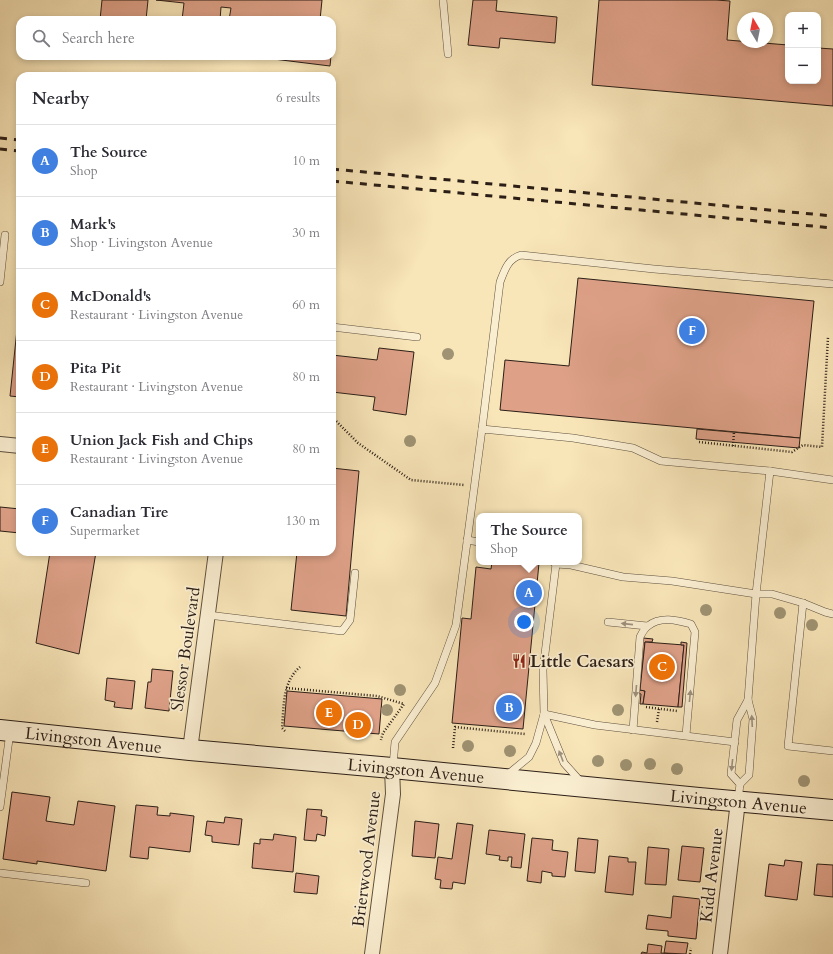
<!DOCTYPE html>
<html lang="en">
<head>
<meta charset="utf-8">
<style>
  body { margin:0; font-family:Cardo,serif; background:#f7f7f7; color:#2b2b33 }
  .controls { position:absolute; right:12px; top:12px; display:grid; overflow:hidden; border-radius:8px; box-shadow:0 2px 6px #0003 }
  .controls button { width:36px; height:36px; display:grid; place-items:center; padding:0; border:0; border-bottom:1px solid #e1e1e2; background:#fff; color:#2b2b33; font:20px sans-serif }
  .compass { position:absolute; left:737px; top:12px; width:36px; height:36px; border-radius:50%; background:#fff; box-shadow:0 2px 6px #0003; rotate:350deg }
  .you { position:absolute; left:524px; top:622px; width:14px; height:14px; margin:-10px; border:3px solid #fff; border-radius:50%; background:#1a73e8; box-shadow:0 0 0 6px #1a73e833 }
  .badge { display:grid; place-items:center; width:26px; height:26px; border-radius:50%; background:#0b8043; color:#fff; font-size:13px; font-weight:700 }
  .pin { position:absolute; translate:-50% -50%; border:2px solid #fff; box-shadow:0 1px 4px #0006 }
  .popup { position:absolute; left:476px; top:513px; width:106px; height:52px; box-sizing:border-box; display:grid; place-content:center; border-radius:8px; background:#fff; filter:drop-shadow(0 1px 3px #0005); font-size:13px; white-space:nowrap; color:#7c7c81 }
  .popup b { font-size:15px; color:#2b2b33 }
  .popup::after { content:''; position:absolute; left:50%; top:100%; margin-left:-8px; border:8px solid transparent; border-top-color:#fff }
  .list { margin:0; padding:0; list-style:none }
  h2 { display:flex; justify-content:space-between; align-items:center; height:52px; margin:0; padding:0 16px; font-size:17px }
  h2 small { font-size:13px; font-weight:400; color:#7c7c81 }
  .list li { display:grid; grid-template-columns:26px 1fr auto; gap:12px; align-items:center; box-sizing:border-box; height:72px; padding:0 16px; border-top:1px solid #e1e1e2 }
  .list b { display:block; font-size:15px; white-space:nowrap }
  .list p { margin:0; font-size:13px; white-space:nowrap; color:#7c7c81 }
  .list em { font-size:13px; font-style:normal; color:#7c7c81 }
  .icon { flex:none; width:22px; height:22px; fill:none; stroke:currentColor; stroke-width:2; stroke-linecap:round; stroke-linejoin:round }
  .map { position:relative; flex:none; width:833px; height:954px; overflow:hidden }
  .search { position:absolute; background:#fff; box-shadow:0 2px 6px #0003; left:16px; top:16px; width:320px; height:44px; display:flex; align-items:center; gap:10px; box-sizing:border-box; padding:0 14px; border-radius:12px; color:#7c7c81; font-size:15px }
  .panel { position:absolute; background:#fff; box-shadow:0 2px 6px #0003; left:16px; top:72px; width:320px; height:484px; border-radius:12px }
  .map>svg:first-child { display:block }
  .building { fill:#dea188; stroke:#2b1e16 }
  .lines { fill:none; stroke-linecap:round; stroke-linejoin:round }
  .lane-casing { stroke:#5e503e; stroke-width:8 }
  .street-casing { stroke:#5e503e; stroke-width:16 }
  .secondary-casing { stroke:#2b1e16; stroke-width:22 }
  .path { stroke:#2b1e16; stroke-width:2.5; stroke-dasharray:1 2; stroke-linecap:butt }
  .lane { stroke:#faeed1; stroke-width:7 }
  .street { stroke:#faeed1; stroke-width:14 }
  .secondary { stroke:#faeed1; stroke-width:20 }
  .rail { stroke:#2b1e16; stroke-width:3; stroke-dasharray:7 7; stroke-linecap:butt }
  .tree { fill:#9f9373 }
  .oneway { fill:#9d907d }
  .labels { text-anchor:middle; stroke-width:3.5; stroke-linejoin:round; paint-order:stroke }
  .street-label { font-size:17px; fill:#2b1e16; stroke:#faeed1 }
  .poi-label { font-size:17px; font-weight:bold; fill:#2b1e16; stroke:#faeed1; text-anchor:start }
</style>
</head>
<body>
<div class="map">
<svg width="833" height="954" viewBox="0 0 833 954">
  <rect width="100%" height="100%" fill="#f8e5b8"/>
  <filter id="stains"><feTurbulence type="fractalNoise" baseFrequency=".005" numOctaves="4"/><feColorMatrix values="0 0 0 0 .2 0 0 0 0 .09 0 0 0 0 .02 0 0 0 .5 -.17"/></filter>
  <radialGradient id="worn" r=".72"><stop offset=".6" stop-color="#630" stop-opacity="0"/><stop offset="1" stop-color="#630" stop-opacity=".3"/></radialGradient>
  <!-- building -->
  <g class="building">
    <polygon points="102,0 148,0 146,20 100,20"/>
    <polygon points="156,0 322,0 320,20 229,20 231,8 221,7 220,20 182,20 184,3"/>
    <polygon points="473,0 497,0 496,11 557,17 555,43 500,38 499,48 468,45"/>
    <polygon points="599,0 716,0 730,1 727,40 788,45 788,81 818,81 818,48 833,49 833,106 592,85"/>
    <polygon points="249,56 331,56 330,66"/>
    <polygon points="578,278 814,301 800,438 500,410 505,360 569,366"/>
    <polygon points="20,301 20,397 10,396"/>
    <polygon points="379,348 414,352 406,415 373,410 375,397 332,392 332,355 377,360"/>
    <polygon points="697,429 800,438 799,448 696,439"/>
    <polygon points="332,468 359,471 346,616 291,610 297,552 332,552"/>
    <polygon points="0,507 20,509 20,533 0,531"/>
    <polygon points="50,552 96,552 79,654 36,643"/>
    <polygon points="492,562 539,563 523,729 452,723 462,618 471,619 476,567 491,569"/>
    <polygon points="643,638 653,639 652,642 645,642 640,690 645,691 643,704 640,704 641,694 637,693"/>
    <polygon points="645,642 684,645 678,707 643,704 645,691 640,690"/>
    <polygon points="681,642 687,643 682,707 678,707 684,645 681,645"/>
    <polygon points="152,669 173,671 169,711 145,708 148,682 151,682"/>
    <polygon points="107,678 135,681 132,709 114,707 115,702 105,700"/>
    <polygon points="287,691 382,699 379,734 284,726"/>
    <polygon points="12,792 50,797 46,821 74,825 78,801 115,806 106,871 37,861 37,864 3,859"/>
    <polygon points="136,805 158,807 157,815 170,816 170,813 194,816 190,852 149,847 148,859 130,857"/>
    <polygon points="307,809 322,810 321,816 327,817 325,836 317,834 316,841 304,840"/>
    <polygon points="225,817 242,819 239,845 212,842 212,836 205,835 207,821 224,823"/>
    <polygon points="415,821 439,824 435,858 412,856"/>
    <polygon points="457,823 473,825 465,884 453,882 452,889 440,888 441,880 435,879 438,857 452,859"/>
    <polygon points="489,830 525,834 521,868 511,867 512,857 508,857 508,861 499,860 500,856 486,854"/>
    <polygon points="274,834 296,837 293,872 252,868 254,843 260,844 260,839 273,840"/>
    <polygon points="532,838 553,840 552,850 568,852 565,877 552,876 552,873 542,871 541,883 527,881"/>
    <polygon points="578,838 598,840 595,873 575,871"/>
    <polygon points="682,846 704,848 700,882 678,880"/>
    <polygon points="648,847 669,849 666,885 645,884"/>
    <polygon points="609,856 628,858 628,862 636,862 633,895 605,892"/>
    <polygon points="785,860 802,862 797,900 765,896 769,864 784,866"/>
    <polygon points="817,864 833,865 833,897 814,895"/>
    <polygon points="296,873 319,876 317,894 294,892"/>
    <polygon points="673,896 700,899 696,939 668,936 668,931 646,929 648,915 671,918"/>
    <polygon points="666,941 688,943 686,954 664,953"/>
    <polygon points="648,944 662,946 661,953 675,954 641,954 642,952 647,953"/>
  </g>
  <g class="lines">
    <defs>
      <g id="lane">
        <polyline points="443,0 448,54"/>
        <polyline points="0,282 5,235"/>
        <polyline points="332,327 417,337"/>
        <path d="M482,429l18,-147c5,-13 8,-23 21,-27l133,14 179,15"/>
        <polyline points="467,540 479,542"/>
        <polyline points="553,562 556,564 571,565 623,577 672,581 756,594 772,594 803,603 825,612 833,614"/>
        <polyline points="556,564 543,670 544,714 564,763 581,782"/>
        <polyline points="803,603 788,746 833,751"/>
        <polyline points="208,615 342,631 350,620 355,573"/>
        <polyline points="608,622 647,626"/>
        <polyline points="544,714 595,725 735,742"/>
        <path d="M633,730l7,-93c2,-4 5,-9 8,-11 12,-10 29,-6 43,-2l4,8 -9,103"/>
        <polyline points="393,766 395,742 435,683 456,625 482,429 573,438 633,448 661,461 770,471 833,480"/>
        <polyline points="507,775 529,757 536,743 544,714"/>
        <polyline points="740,784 749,775 753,719 748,700 756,594 770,471"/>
        <polyline points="738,800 740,784 731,774 737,720 748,700"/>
        <polyline points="0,807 10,732"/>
        <polyline points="0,873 86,883"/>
      </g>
      <g id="street">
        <polyline points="0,444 20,446"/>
        <polyline points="190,750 216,552"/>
        <polyline points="372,954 393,794 392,768"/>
        <polyline points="720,954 738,801"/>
      </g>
      <g id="secondary">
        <path id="s1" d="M0,730l190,20 202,18 307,30 134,12"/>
      </g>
    </defs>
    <!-- lane casing -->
    <use href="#lane" class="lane-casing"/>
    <!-- street casing -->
    <use href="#street" class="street-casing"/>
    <!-- secondary casing -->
    <use href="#secondary" class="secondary-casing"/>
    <!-- path -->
    <g class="path">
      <polyline points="332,417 358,443 411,480 464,485"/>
      <polyline points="699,442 792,452 803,445 822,447 828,337"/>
      <polyline points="733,446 734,432"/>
      <polyline points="286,688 377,696 404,704 383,733 381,740"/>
      <polyline points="646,707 677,711"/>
      <polyline points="657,722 659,709"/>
      <path d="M285,731l-3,-3c2,-21 0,-46 18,-61"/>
      <polyline points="453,748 455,727 525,734"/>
      <polyline points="698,919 709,920"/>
      <polyline points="690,954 691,948"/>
    </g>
    <!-- lane -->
    <use href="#lane" class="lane"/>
    <!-- street -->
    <use href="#street" class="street"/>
    <!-- secondary -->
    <use href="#secondary" class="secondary"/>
    <!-- rail -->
    <g class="rail">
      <polyline points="0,138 20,140"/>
      <polyline points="0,149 20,151"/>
      <polyline points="332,169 833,216"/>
      <polyline points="332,181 833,228"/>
    </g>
  </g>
  <!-- trees -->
  <g class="tree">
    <circle cx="448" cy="354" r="6"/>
    <circle cx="410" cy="441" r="6"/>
    <circle cx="706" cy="610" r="6"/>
    <circle cx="780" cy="613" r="6"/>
    <circle cx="812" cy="625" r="6"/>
    <circle cx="400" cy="690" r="6"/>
    <circle cx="387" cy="710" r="6"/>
    <circle cx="618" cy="710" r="6"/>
    <circle cx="468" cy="746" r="6"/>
    <circle cx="510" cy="751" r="6"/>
    <circle cx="598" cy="761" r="6"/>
    <circle cx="650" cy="764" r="6"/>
    <circle cx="626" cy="765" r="6"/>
    <circle cx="677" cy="769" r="6"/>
    <circle cx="804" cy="781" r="6"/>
  </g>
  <!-- one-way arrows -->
  <defs><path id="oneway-solid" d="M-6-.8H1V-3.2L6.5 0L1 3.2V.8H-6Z"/></defs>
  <g class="oneway">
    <use href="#oneway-solid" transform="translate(627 624) rotate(-174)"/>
    <use href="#oneway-solid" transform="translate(636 691) rotate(95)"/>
    <use href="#oneway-solid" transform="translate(690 696) rotate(-84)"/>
    <use href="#oneway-solid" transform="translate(752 721) rotate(-93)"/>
    <use href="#oneway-solid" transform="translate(561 756) rotate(-111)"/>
    <use href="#oneway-solid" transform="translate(732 765) rotate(96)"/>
  </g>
  <!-- icons -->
  <defs>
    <symbol id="restaurant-bare" viewBox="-9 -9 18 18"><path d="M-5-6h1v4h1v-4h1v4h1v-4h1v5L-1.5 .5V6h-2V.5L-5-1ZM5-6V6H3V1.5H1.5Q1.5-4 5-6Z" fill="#8f2418" stroke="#faeed1" stroke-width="2.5" paint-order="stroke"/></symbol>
  </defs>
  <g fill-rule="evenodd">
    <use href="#restaurant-bare" x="509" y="651" width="20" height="20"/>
  </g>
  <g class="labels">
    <!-- street labels -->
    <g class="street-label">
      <text transform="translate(185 649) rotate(-82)" y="6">Slessor Boulevard</text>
      <text dy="6" stroke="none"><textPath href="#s1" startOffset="94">Livingston Avenue</textPath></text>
      <text dy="6" stroke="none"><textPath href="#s1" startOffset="418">Livingston Avenue</textPath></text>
      <text dy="6" stroke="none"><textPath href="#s1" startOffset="742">Livingston Avenue</textPath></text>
      <text transform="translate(366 859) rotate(-83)" y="6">Brierwood Avenue</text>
      <text transform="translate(711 875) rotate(-83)" y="6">Kidd Avenue</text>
    </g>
    <!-- poi labels -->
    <g class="poi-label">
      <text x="530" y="667">Little Caesars</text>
    </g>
  </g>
  <rect width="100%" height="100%" filter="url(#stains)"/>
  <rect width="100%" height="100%" fill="url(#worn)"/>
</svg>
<div class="controls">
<button>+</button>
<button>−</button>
</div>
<svg class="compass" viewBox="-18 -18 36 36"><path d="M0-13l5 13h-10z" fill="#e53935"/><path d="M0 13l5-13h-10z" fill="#7c7c81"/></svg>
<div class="you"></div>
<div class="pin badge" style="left:529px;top:593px;background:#3f7fe0">A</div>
<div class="popup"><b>The Source</b>Shop</div>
<div class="pin badge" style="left:509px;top:708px;background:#3f7fe0">B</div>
<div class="pin badge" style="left:662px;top:667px;background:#e8710a">C</div>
<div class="pin badge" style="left:358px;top:725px;background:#e8710a">D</div>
<div class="pin badge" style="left:329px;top:713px;background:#e8710a">E</div>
<div class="pin badge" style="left:692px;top:331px;background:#3f7fe0">F</div>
<div class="search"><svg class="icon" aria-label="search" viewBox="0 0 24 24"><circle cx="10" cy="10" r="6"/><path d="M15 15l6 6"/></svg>Search here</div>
<section class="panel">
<h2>Nearby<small>6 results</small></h2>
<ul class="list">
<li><span class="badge" style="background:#3f7fe0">A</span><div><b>The Source</b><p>Shop</p></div><em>10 m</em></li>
<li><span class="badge" style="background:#3f7fe0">B</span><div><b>Mark's</b><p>Shop · Livingston Avenue</p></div><em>30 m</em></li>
<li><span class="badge" style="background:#e8710a">C</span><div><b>McDonald's</b><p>Restaurant · Livingston Avenue</p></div><em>60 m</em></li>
<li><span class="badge" style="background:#e8710a">D</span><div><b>Pita Pit</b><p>Restaurant · Livingston Avenue</p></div><em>80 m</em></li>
<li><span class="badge" style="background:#e8710a">E</span><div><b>Union Jack Fish and Chips</b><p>Restaurant · Livingston Avenue</p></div><em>80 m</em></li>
<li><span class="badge" style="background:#3f7fe0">F</span><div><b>Canadian Tire</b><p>Supermarket</p></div><em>130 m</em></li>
</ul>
</section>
</div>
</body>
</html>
